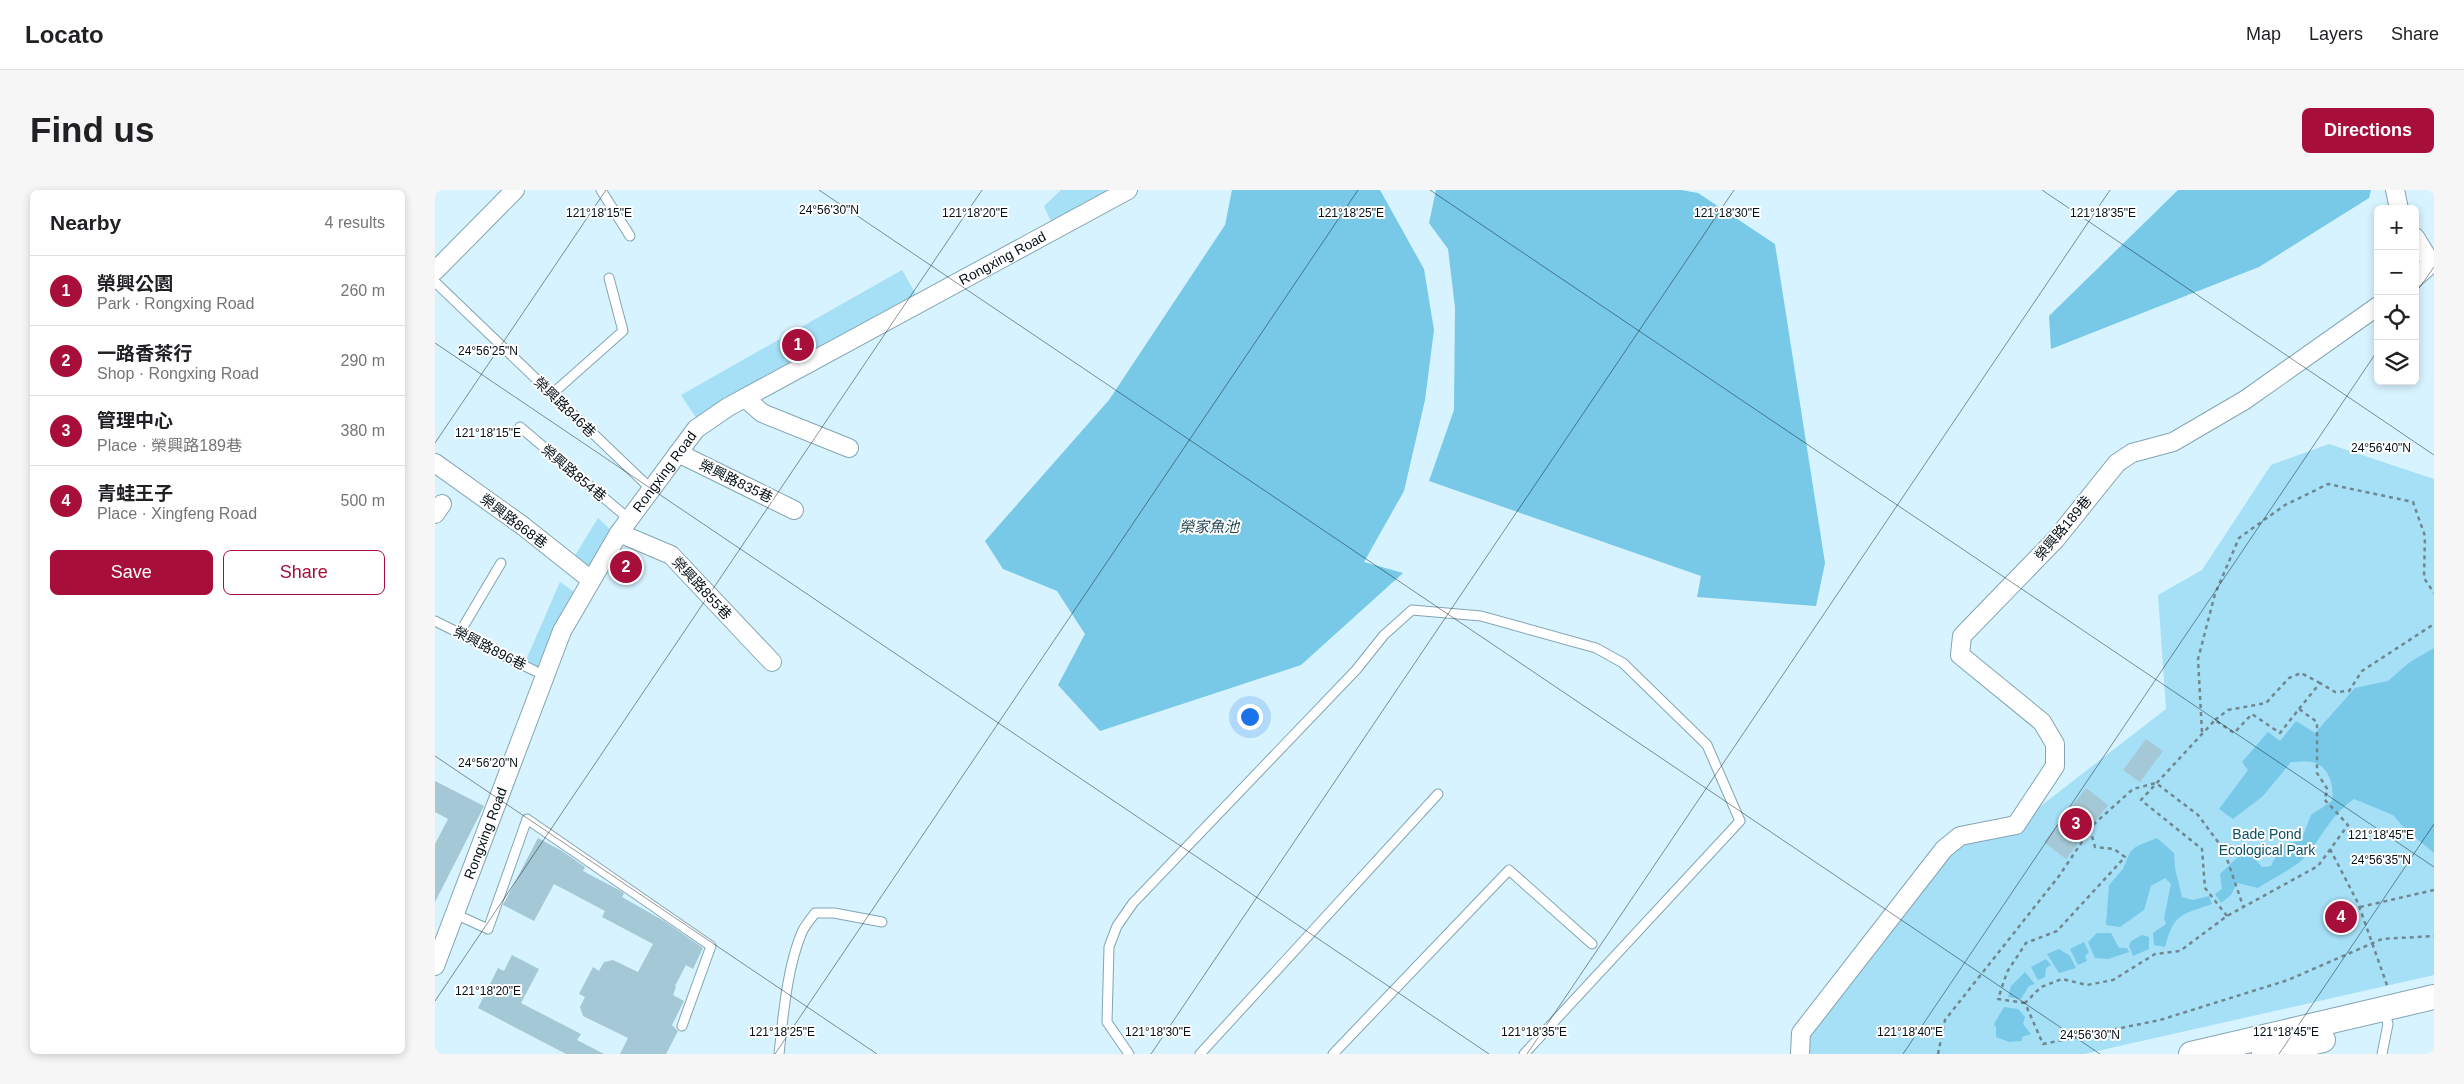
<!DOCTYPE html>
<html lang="en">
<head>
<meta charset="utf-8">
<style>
  body { margin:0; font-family:Helvetica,"Noto Sans TC",sans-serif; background:#f6f6f6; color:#202124 }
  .controls { position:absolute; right:15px; top:15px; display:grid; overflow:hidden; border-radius:8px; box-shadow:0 2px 8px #0003 }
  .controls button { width:45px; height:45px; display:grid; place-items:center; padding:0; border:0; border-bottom:1px solid #e0e0e0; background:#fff; color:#202124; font:25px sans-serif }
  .you { position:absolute; left:814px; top:526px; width:18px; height:18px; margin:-12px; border:4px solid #fff; border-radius:50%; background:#1a73e8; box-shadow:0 0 0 8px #1a73e833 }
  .badge { display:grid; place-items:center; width:32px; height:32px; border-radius:50%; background:#a70f3a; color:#fff; font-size:16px; font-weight:700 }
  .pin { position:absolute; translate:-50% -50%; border:2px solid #fff; box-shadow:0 1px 5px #0006 }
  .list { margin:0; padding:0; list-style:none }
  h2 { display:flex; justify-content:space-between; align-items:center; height:65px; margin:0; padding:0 20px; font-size:21px }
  h2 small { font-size:16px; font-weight:400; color:#757577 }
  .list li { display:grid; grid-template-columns:32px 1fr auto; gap:15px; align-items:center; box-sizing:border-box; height:70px; padding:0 20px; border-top:1px solid #e0e0e0 }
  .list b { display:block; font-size:19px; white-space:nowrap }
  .list p { margin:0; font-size:16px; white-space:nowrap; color:#757577 }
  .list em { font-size:16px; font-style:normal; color:#757577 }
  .actions { display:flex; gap:10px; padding:15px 20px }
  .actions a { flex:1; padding:11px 0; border:1px solid #a70f3a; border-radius:8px; text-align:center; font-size:18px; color:#a70f3a }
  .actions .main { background:#a70f3a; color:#fff }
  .icon { flex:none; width:28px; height:28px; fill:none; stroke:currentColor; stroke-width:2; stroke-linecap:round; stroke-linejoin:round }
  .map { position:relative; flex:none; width:1999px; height:864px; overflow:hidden; border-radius:8px }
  header { display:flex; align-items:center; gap:30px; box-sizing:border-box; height:70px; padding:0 25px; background:#fff; border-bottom:1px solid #e0e0e0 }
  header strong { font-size:24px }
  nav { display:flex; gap:28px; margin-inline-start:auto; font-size:18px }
  .intro { display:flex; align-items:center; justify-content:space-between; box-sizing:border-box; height:120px; padding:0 30px }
  h1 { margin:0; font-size:35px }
  .button { padding:12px 22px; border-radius:8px; background:#a70f3a; color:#fff; font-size:18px; font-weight:700 }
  main { display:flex; gap:30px; padding:0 30px }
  aside { flex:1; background:#fff; border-radius:8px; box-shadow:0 2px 8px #0003 }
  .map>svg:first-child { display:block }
  .green { fill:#a5e0f7 }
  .water { fill:#78c8e7 }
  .building { fill:#a5c8d6 }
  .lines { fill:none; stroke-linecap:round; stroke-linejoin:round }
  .lane-casing { stroke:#83a5b3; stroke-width:11 }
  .street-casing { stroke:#83a5b3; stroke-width:20 }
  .secondary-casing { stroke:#83a5b3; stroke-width:26 }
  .path { stroke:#71868f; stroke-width:2.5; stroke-dasharray:4 4; stroke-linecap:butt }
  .lane { stroke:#fff; stroke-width:9 }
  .street { stroke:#fff; stroke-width:18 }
  .secondary { stroke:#fff; stroke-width:24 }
  .ticks { fill:none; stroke:#051116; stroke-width:1; stroke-opacity:0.45 }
  .labels { text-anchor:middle; stroke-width:4; stroke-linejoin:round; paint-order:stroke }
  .street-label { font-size:14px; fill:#051116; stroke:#fff }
  .park-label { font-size:14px; fill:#095065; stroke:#fff }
  .water-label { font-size:15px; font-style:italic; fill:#1a3f4d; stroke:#fff }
  .ticks-label { font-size:12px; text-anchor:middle; fill:#051116; stroke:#fff; stroke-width:4; stroke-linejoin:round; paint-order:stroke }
</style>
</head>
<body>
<header>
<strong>Locato</strong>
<nav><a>Map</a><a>Layers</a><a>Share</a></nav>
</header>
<div class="intro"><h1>Find us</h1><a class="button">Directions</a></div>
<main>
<aside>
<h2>Nearby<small>4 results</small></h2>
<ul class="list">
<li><span class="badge">1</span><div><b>榮興公園</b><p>Park · Rongxing Road</p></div><em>260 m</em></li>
<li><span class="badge">2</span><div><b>一路香茶行</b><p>Shop · Rongxing Road</p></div><em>290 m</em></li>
<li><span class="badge">3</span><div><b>管理中心</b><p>Place · 榮興路189巷</p></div><em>380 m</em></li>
<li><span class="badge">4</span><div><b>青蛙王子</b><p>Place · Xingfeng Road</p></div><em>500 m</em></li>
</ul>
<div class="actions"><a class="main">Save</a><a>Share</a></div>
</aside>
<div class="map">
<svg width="1999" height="864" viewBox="0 0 1999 864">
  <rect width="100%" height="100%" fill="#d6f3ff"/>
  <!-- green -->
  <g class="green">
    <polygon points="626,0 683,0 617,34 609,16"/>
    <polygon points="467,80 482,106 262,229 246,205"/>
    <polygon points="1894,254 1999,289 1999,785 1649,864 1371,864 1366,843 1509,659 1581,635 1731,519 1723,405 1767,380 1836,275"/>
    <polygon points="163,328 178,342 155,383 138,369"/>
    <polygon points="125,392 142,404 107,479 91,470"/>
  </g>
  <!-- water -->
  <g class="water">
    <polygon points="797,0 945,0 989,79 999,140 990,210 969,301 929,372 968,383 866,475 665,541 623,495 650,444 622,401 568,379 550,351 674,210 790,35"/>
    <polygon points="1001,0 1246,0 1263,3 1340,54 1390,373 1381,416 1262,407 1266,386 994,291 1019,220 1020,117 1013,59 994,33"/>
    <polygon points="1743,0 1936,0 1934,8 1824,77 1616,159 1614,126"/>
    <path d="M1999,458v205l-29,-24 -12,-14 -39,-16c-21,14 -32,37 -47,56 -10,12 -36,24 -49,33l-21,-5 -6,12 -10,8 -6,-9 7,-5 -2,-15 26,-25 16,18 9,-1 10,-21 20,-5 10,-25 21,-14c2,-15 -2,-35 -20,-39 -6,-1 -15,0 -21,0l-28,34 -30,23 -14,-10 29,-39 -6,-8 26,-30 12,9 16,-20 19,12 40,-45 33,-7 22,-19z"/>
    <path d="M1722,648l17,15 1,15 7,29 11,3 16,-4 3,8c-31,11 -38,9 -47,43l-11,-2 -1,-12 13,-9 -2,-6 7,-34 -6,-6 -14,8 -7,24 -24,17 -14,-2 3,-40 14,-16 7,-17 7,-6z"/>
    <polygon points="1662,743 1676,743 1684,758 1692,758 1694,762 1673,769 1660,768 1653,752"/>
    <polygon points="1707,745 1714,747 1714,759 1698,766 1694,756 1696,751"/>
    <polygon points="1649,752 1654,762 1650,766 1652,771 1643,775 1635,759"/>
    <polygon points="1624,759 1635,766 1641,778 1624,783 1612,764"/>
    <polygon points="1611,769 1616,775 1611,778 1610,787 1603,790 1596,777"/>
    <polygon points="1590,782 1600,794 1594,796 1586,809 1573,807 1576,796"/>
    <polygon points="1569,817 1583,819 1590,827 1588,834 1596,844 1587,847 1587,851 1574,852 1561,847 1561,837 1559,834"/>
  </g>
  <!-- building -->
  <g class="building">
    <polygon points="1711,549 1728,561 1705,592 1688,580"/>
    <polygon points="0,591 49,616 0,712 0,654 13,629 0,622"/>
    <polygon points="1651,598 1673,615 1631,669 1609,652"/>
    <polygon points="103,648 127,661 150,677 148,681 184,700 189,703 187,707 229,731 268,758 258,779 251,775 240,796 241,797 238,805 249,811 237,835 243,841 231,864 185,864 193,848 148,826 145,817 150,807 144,804 158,777 164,781 169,772 178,770 203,782 218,754 167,727 170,721 119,694 99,731 68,715"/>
    <polygon points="77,765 104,779 86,813 146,844 142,850 169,864 131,864 43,818 63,778 69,781"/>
  </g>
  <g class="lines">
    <defs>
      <g id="lane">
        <polyline points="166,0 195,46"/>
        <polyline points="0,92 216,299"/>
        <polyline points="117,204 188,141 174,88"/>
        <polyline points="85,237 194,329"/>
        <polyline points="0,431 110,486"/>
        <polyline points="25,442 66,373"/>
        <polyline points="20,724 53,739 92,629 276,756 247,836"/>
        <path d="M344,864c4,-37 8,-87 23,-122 3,-7 9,-13 13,-19h19l48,9"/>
        <polyline points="694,864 672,832 674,757 682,736 698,713 921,480 949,445 977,420 1046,426 1161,458 1188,473 1272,555 1305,631 1089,864"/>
        <polyline points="765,864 1003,604"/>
        <polyline points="898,864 1074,680 1157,754"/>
        <polyline points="1947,864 1953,834 1949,820"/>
      </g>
      <g id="street">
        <polyline points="1960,0 1964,19"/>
        <polyline points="1980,47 1996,73"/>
        <polyline points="0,81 80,0"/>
        <polyline points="1980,88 1999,71"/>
        <polyline points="310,208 327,223 414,258"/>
        <polyline points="243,263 359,320"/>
        <polyline points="0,273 88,336 156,390"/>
        <polyline points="0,324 7,314"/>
        <polyline points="184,343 236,365 337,472"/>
        <path id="s1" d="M0,776l127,-335 57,-98 77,-104 32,-22 400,-217"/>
        <polyline points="1365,864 1366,843 1509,659 1525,646 1581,635 1620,576 1620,554 1607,532 1525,465 1527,446 1621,349 1682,273 1697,263 1738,252 1810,210 1943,116"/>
      </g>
      <g id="secondary">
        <polyline points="1756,864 1999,807"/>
        <polyline points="1829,864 1888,850"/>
      </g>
    </defs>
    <!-- lane casing -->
    <use href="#lane" class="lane-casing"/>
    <!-- street casing -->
    <use href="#street" class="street-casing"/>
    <!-- secondary casing -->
    <use href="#secondary" class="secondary-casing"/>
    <!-- path -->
    <g class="path">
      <polyline points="1864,519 1885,493 1900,502 1914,501 1927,481 1999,434"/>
      <polyline points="1780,530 1793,520 1831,513 1854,488 1866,483 1885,493"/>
      <polyline points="1767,542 1763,469 1780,404 1804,348 1850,315 1893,294 1978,312 1990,346 1989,388 1999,403"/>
      <polyline points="1895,659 1923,713 1953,798"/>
      <polyline points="1925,717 1999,700"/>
      <polyline points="1792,726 1770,698 1767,659 1706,610 1780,530 1799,543 1817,524 1845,543 1864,519 1882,532 1882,583 1893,600 1889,609 1913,635 1883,676 1792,726 1745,761 1720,764 1678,790 1652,795 1627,789 1606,797 1590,813 1608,854 1725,830 1853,790 1947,749 1999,746"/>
      <polyline points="1590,813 1563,809 1572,782 1591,753 1622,741 1690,667 1679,659 1660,657 1655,639"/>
      <polyline points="1503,864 1510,830 1624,686 1659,634 1698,599 1721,593 1763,625 1789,660 1808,716"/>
    </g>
    <!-- lane -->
    <use href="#lane" class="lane"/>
    <!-- street -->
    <use href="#street" class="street"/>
    <!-- secondary -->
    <use href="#secondary" class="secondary"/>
  </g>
  <!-- ticks -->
  <path class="ticks" d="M384,0l1281,864M995,0l1004,677M1607,0l392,265M1980,104l19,-27M0,153l1054,711M0,253l171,-253M0,566l442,298M0,811l547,-811M340,864l583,-864M716,864l583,-864M1092,864l583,-864M1468,864l475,-704M1844,864l155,-230"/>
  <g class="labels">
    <!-- street labels -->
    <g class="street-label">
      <text dy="5" stroke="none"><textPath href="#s1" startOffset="952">Rongxing Road</textPath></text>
      <text transform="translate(130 217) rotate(44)" y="5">榮興路846巷</text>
      <text dy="5" stroke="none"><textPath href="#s1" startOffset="548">Rongxing Road</textPath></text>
      <text transform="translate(139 283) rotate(40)" y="5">榮興路854巷</text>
      <text transform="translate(301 291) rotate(26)" y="5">榮興路835巷</text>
      <text transform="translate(79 331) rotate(37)" y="5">榮興路868巷</text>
      <text transform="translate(1628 338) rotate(-50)" y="5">榮興路189巷</text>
      <text transform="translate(267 398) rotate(47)" y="5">榮興路855巷</text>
      <text transform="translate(55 458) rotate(27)" y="5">榮興路896巷</text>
      <text dy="5" stroke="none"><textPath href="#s1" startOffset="142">Rongxing Road</textPath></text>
    </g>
    <!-- park labels -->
    <g class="park-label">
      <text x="1832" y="649">Bade Pond<tspan x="1832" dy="16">Ecological Park</tspan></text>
    </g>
    <!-- water labels -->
    <g class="water-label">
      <text x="774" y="342">榮家魚池</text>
    </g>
  </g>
  <g class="ticks-label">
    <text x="394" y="24">24°56'30"N</text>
    <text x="164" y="27">121°18'15"E</text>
    <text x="540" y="27">121°18'20"E</text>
    <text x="916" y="27">121°18'25"E</text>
    <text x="1292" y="27">121°18'30"E</text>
    <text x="1668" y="27">121°18'35"E</text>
    <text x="53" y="165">24°56'25"N</text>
    <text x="53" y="247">121°18'15"E</text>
    <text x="1946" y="262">24°56'40"N</text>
    <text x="53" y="577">24°56'20"N</text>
    <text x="1946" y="649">121°18'45"E</text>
    <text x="1946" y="674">24°56'35"N</text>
    <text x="53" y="805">121°18'20"E</text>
    <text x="347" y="846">121°18'25"E</text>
    <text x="723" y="846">121°18'30"E</text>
    <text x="1099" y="846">121°18'35"E</text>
    <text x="1475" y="846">121°18'40"E</text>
    <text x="1851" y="846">121°18'45"E</text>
    <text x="1655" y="849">24°56'30"N</text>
  </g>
</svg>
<div class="controls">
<button>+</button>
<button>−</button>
<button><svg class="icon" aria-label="locate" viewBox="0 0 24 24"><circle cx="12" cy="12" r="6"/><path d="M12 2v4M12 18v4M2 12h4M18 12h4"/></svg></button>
<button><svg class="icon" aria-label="layers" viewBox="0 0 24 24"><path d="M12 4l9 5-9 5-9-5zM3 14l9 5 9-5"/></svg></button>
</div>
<div class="you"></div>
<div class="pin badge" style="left:363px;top:155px">1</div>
<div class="pin badge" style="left:191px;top:377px">2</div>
<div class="pin badge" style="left:1641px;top:634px">3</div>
<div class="pin badge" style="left:1906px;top:727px">4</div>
</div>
</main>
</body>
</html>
